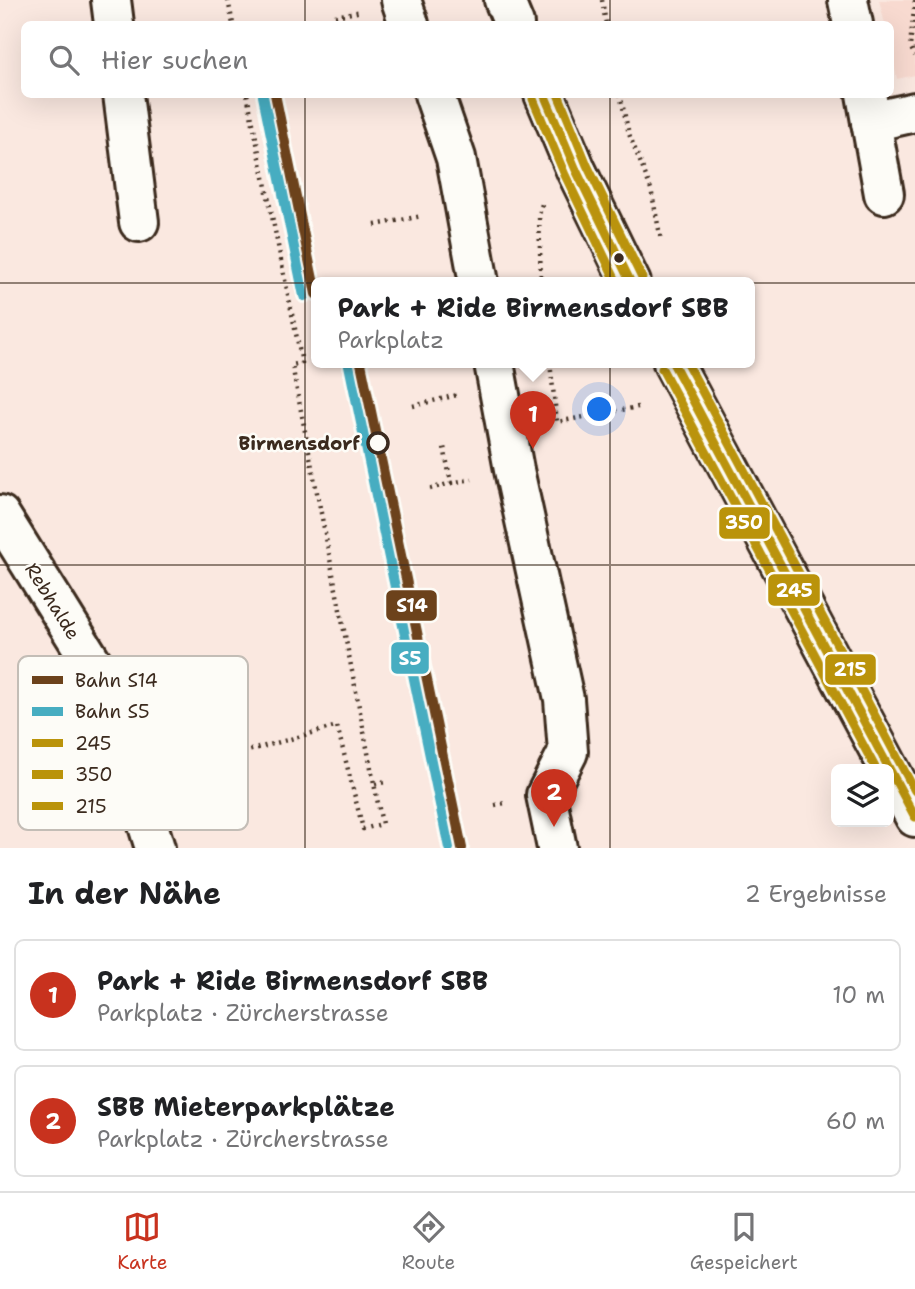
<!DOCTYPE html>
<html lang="de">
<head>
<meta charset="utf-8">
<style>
  body { margin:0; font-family:"Shantell Sans",sans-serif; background:#f6f6f6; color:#202124 }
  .controls { position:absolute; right:21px; bottom:21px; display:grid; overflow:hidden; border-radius:10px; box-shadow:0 7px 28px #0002 }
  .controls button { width:63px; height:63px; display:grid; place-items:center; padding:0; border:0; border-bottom:2px solid #e0e0e0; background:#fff; color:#202124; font:35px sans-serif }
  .you { position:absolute; left:600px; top:410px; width:24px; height:24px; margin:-18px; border:5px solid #fff; border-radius:50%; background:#1a73e8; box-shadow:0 0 0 10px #1a73e833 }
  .badge { display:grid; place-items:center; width:46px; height:46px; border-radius:50%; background:#c8321e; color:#fff; font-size:23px; font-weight:700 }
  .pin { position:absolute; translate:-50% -58px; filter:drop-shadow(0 2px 4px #0008) }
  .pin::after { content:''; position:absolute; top:37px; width:24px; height:21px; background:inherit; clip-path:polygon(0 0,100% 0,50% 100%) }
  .popup { position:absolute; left:311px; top:277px; width:444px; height:91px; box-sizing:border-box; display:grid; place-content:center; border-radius:10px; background:#fff; filter:drop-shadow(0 2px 5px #0005); font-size:23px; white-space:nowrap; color:#757577 }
  .popup b { font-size:26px; color:#202124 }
  .popup::after { content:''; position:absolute; left:50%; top:100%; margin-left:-14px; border:14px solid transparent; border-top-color:#fff }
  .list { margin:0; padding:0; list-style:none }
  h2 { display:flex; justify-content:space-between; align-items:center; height:91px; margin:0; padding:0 28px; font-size:30px }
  h2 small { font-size:23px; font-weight:400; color:#757577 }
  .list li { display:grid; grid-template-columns:46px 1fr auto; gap:21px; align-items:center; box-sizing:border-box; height:112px; margin:0 14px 14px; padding:0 14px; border:2px solid #e0e0e0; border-radius:10px }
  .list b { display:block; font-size:26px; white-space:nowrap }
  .list p { margin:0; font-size:23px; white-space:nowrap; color:#757577 }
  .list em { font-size:23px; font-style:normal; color:#757577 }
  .icon { flex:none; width:38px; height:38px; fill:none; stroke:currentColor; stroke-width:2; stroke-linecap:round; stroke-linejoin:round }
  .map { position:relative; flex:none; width:915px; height:848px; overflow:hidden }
  .search { position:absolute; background:#fff; box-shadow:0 7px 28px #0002; left:21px; right:21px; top:21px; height:77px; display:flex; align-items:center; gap:18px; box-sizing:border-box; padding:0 24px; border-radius:10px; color:#757577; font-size:26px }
  .sheet { height:343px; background:#fff }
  nav { display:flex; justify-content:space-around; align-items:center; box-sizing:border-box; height:98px; border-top:2px solid #e0e0e0; background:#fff; font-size:19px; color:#757577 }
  nav a { display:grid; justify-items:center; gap:4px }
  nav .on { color:#c8321e }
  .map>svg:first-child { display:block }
  .built { fill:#f8dad0 }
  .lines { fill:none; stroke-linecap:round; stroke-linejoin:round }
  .minor-casing { stroke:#3b2a1e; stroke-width:44 }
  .path { stroke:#3b2a1e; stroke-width:4.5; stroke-dasharray:2 5; stroke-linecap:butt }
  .minor { stroke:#fdfcf7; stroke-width:38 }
  .bus-1-casing { stroke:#fdfcf7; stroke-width:14 }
  .bus-2-casing { stroke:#fdfcf7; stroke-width:14 }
  .bus-3-casing { stroke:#fdfcf7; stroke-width:14 }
  .bus-1 { stroke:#ba930a; stroke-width:9 }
  .bus-2 { stroke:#ba930a; stroke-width:9 }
  .bus-3 { stroke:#ba930a; stroke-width:9 }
  .rail-1-casing { stroke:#fdfcf7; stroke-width:16 }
  .rail-2-casing { stroke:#fdfcf7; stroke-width:16 }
  .rail-1 { stroke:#6c421b; stroke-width:10 }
  .rail-2 { stroke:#47adc1; stroke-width:10 }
  .grid { fill:none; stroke:#3b2a1e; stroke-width:2; stroke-opacity:0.55 }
  .bus-dot { fill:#3b2a1e; stroke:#fdfcf7; stroke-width:2.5 }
  .stop-dot { fill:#fdfcf7; stroke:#3b2a1e; stroke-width:3.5 }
  .labels { text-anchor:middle; stroke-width:5; stroke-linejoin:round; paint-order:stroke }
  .stop-label { font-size:19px; font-weight:bold; fill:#3b2a1e; stroke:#fdfcf7; text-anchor:end }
  .street-label { font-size:19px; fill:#3b2a1e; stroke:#fdfcf7 }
  .key { fill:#fdfcf7; stroke:#c3bdb6; stroke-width:2 }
  .key-label { font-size:19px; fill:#3b2a1e }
  .line-badge { stroke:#fdfcf7; stroke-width:2.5 }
  .badge-label { font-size:19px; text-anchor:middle; font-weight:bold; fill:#fff }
</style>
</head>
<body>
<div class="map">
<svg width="915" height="848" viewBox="0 0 915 848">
  <rect width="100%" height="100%" fill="#fae8e0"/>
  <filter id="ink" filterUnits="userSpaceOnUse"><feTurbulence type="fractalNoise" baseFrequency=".0143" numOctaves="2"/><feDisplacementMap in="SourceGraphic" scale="14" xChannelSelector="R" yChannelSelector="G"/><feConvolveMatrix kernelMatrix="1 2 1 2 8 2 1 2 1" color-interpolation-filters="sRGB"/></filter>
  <g filter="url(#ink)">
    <!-- built -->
    <polygon class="built" points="879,0 915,0 915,75 897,79 891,49 890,24 885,24"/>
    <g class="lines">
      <defs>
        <g id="minor">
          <polyline points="111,0 114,24"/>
          <polyline points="401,0 409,24"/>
          <polyline points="504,0 514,24"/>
          <polyline points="848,0 853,24"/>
          <polyline points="123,94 139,222"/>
          <polyline points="434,94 456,158 479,283"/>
          <polyline points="544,94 576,170 631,283"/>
          <polyline points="866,94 884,194"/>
          <polyline points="871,122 915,112"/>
          <polyline points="494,363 514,470 564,699 568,752 546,795 557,848"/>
          <polyline points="673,363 915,817"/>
          <polyline points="0,515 104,682 155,848"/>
        </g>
      </defs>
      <!-- minor casing -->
      <use href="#minor" class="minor-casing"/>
      <!-- path -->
      <g class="path">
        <polyline points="228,0 233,24"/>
        <polyline points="602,0 606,24"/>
        <polyline points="915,1 910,46 915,56"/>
        <polyline points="335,16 362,11"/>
        <polyline points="620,94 629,134 651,189 661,240"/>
        <polyline points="375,225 422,216"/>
        <polyline points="541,283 539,215 543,200"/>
        <polyline points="550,363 557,422 638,407"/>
        <polyline points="413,406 457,395"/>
        <polyline points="451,483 472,479"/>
        <polyline points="430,489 451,483 444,447"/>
        <polyline points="176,771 337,726 363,829 382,824 292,365 302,363 247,94"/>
        <polyline points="375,784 386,782"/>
        <polyline points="495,805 505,803"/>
      </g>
      <!-- minor -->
      <use href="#minor" class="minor"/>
      <defs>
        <g id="bus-1">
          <polyline points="544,94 576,170 631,283"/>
          <polyline points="673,363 915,817"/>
        </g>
        <g id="bus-2">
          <polyline points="533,99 565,175 617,283"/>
          <polyline points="662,369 876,769"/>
        </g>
        <g id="bus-3">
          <polyline points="558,94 587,165 642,278"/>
          <polyline points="687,363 915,791"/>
        </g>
      </defs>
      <!-- bus-1 casing -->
      <use href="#bus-1" class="bus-1-casing"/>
      <!-- bus-2 casing -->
      <use href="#bus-2" class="bus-2-casing"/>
      <!-- bus-3 casing -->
      <use href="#bus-3" class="bus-3-casing"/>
      <!-- bus-1 -->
      <use href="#bus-1" class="bus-1"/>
      <!-- bus-2 -->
      <use href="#bus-2" class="bus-2"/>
      <!-- bus-3 -->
      <use href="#bus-3" class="bus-3"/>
      <defs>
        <g id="rail-1">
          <polyline points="275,94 316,294"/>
          <polyline points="361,363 462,848"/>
        </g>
        <g id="rail-2">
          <polyline points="263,96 304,296"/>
          <polyline points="349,365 449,848"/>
        </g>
      </defs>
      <!-- rail-1 casing -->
      <use href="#rail-1" class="rail-1-casing"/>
      <!-- rail-2 casing -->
      <use href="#rail-2" class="rail-2-casing"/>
      <!-- rail-1 -->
      <use href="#rail-1" class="rail-1"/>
      <!-- rail-2 -->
      <use href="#rail-2" class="rail-2"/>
    </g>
  </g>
  <!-- grid -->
  <path class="grid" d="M305,0v24M610,0v24M305,94v754M610,94v754M0,283h915M0,565h915"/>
  <!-- markers -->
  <circle class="bus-dot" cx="619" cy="258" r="6"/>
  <circle class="stop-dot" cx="378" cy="443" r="10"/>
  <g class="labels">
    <!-- stop labels -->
    <g class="stop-label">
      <text x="360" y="450">Birmensdorf</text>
    </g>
    <!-- street labels -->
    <g class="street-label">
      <text transform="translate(53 601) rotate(58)" y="7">Rebhalde</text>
    </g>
  </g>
  <!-- legend -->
  <rect x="18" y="656" width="230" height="174" rx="10" class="key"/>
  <rect x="32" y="676" width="31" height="8" fill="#6c421b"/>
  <rect x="32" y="707" width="31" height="9" fill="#47adc1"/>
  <rect x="32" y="739" width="31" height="8" fill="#ba930a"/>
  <rect x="32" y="770" width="31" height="9" fill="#ba930a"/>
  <rect x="32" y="802" width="31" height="8" fill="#ba930a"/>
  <g class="key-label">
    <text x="75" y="687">Bahn S14</text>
    <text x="75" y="718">Bahn S5</text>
    <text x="75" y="750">245</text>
    <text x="75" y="781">350</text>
    <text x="75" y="813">215</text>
  </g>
  <g class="line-badge">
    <rect x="718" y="506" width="53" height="34" rx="7" fill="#ba930a"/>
    <rect x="767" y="573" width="54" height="34" rx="7" fill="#ba930a"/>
    <rect x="385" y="589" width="53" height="33" rx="7" fill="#6c421b"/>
    <rect x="390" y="641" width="40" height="34" rx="7" fill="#47adc1"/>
    <rect x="824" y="653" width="53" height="33" rx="7" fill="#ba930a"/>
  </g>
  <g class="badge-label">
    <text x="744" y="529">350</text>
    <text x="794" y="597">245</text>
    <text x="412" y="612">S14</text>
    <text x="410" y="665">S5</text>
    <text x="850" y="676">215</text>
  </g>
</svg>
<div class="controls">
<button><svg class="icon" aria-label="layers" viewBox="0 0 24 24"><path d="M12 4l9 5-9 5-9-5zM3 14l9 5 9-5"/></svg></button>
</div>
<div class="you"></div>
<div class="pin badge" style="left:533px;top:449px">1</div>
<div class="popup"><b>Park + Ride Birmensdorf SBB</b>Parkplatz</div>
<div class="pin badge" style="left:554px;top:827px">2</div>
<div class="search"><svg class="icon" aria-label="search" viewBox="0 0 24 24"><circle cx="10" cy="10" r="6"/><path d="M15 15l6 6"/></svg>Hier suchen</div>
</div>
<section class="sheet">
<h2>In der Nähe<small>2 Ergebnisse</small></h2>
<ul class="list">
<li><span class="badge">1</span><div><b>Park + Ride Birmensdorf SBB</b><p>Parkplatz · Zürcherstrasse</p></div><em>10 m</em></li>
<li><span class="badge">2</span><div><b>SBB Mieterparkplätze</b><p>Parkplatz · Zürcherstrasse</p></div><em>60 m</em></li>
</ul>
</section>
<nav>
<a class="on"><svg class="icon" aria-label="map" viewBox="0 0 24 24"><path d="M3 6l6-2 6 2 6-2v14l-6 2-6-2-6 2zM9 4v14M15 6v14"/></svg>Karte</a>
<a><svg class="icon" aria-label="directions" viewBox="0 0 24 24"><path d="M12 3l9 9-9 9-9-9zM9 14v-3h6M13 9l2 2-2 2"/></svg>Route</a>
<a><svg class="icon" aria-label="saved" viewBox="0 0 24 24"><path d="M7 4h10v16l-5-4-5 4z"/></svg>Gespeichert</a>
</nav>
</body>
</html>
